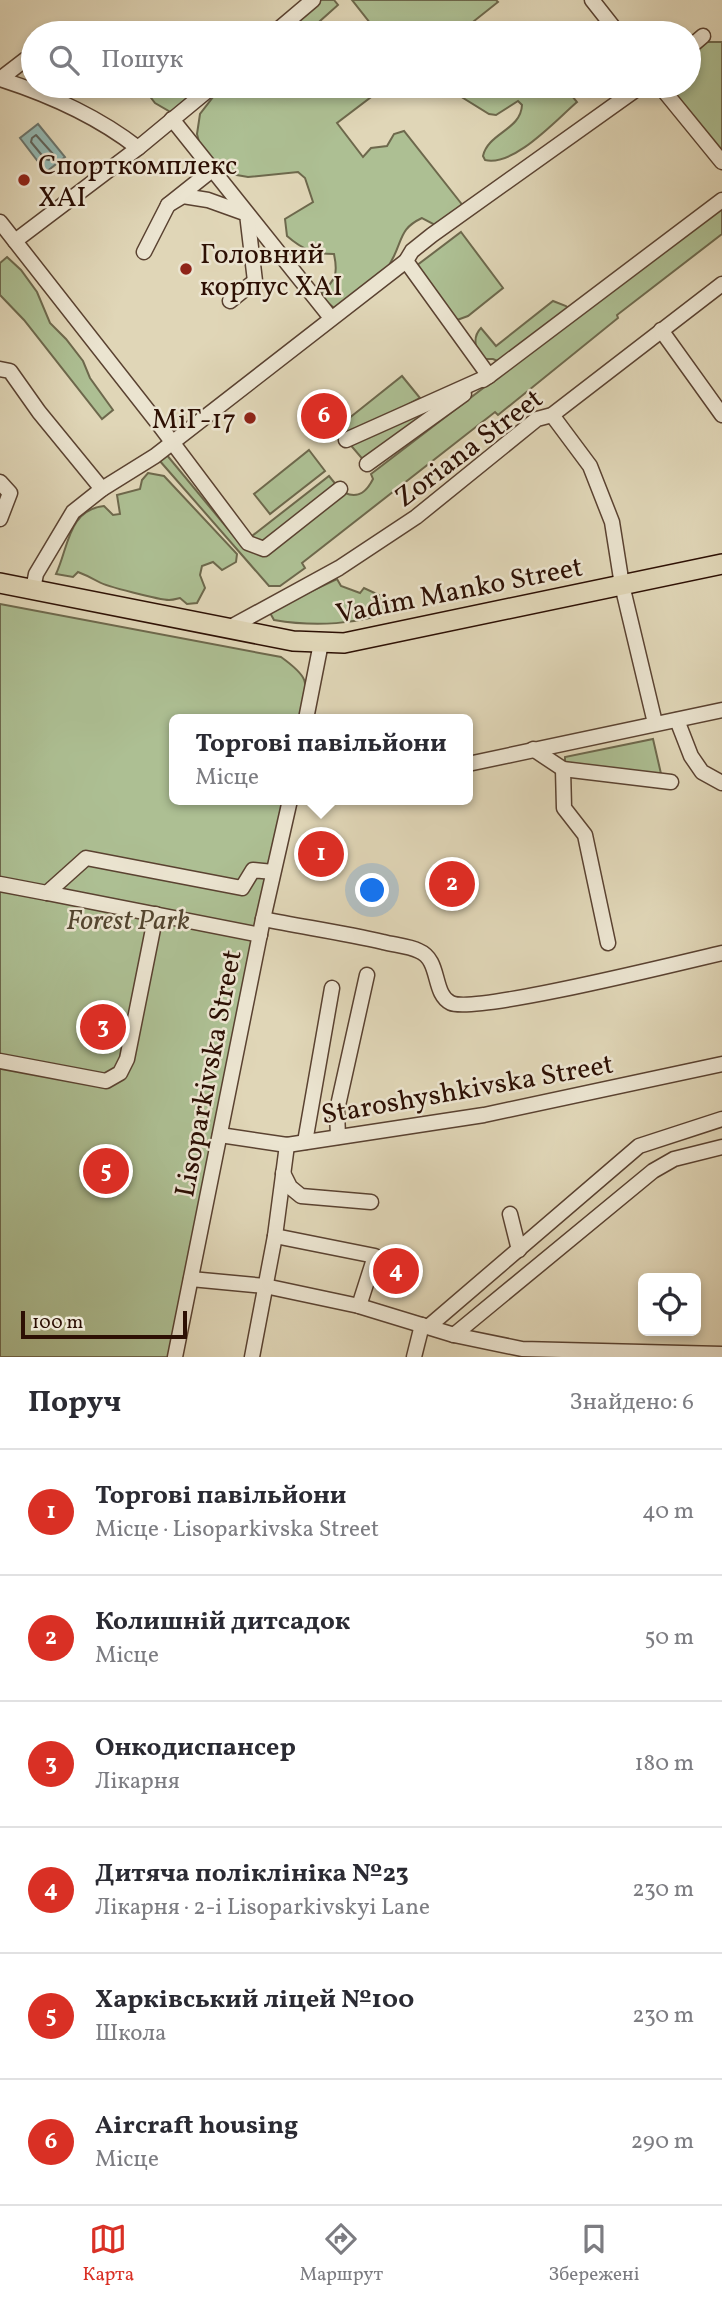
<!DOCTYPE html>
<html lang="uk">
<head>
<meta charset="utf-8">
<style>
  body { margin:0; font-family:Vollkorn,serif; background:#f7f7f7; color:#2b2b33 }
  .controls { position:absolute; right:21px; bottom:21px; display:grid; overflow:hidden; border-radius:10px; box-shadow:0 4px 10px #0003 }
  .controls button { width:63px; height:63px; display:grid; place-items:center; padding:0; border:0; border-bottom:2px solid #e1e1e2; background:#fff; color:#2b2b33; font:35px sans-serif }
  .scale { position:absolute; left:21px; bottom:18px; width:166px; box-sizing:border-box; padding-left:7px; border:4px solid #2d1004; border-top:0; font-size:19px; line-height:24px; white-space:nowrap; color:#2d1004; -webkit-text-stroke:5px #ebe4d0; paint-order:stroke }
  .you { position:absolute; left:373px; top:891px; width:24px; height:24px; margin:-18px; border:5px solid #fff; border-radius:50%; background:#1a73e8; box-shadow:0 0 0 10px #1a73e833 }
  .badge { display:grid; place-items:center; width:46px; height:46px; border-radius:50%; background:#d93025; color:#fff; font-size:23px; font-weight:700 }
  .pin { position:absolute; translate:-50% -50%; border:4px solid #fff; box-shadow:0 2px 7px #0006 }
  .popup { position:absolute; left:169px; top:714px; width:304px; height:91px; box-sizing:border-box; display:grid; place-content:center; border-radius:10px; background:#fff; filter:drop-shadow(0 2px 5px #0005); font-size:23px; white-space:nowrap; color:#7c7c81 }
  .popup b { font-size:26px; color:#2b2b33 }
  .popup::after { content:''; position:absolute; left:50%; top:100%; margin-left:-14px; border:14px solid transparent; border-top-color:#fff }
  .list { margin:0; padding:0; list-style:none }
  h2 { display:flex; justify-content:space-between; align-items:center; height:91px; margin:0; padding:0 28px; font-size:30px }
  h2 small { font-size:23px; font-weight:400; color:#7c7c81 }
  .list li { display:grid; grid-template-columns:46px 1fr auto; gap:21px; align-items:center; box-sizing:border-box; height:126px; padding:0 28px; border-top:2px solid #e1e1e2 }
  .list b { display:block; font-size:26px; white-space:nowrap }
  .list p { margin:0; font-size:23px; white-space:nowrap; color:#7c7c81 }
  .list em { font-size:23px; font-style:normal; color:#7c7c81 }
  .icon { flex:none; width:38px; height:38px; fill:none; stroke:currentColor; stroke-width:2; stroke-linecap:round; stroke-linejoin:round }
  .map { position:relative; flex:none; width:722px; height:1357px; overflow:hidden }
  .search { position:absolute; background:#fff; box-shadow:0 4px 10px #0003; left:21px; right:21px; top:21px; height:77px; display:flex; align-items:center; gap:18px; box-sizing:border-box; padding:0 24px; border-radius:38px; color:#7c7c81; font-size:26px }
  .sheet { height:847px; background:#fff }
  nav { display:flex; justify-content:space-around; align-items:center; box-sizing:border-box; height:98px; border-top:2px solid #e1e1e2; background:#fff; font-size:19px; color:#7c7c81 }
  nav a { display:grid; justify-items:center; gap:4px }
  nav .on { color:#d93025 }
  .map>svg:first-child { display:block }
  .green { fill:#adbf93; stroke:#6d684c; stroke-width:2 }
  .water { fill:#94b9b3; stroke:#6b756d; stroke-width:2 }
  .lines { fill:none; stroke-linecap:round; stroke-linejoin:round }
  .shore { stroke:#60645c; stroke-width:2 }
  .minor-casing { stroke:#5a4231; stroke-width:17 }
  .major-casing { stroke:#2d1004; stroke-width:22 }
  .minor { stroke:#ebe4d0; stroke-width:14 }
  .major { stroke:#e0d6b7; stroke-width:19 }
  .poi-dot { fill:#8f2418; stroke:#ebe4d0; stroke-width:2.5 }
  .labels { text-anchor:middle; stroke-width:5; stroke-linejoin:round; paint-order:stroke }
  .poi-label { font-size:28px; fill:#2d1004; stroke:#ebe4d0; text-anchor:start }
  .street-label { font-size:28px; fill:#2d1004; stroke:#ebe4d0 }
  .park-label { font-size:28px; font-style:italic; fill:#53452f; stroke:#ebe4d0 }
</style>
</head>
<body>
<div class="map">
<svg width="722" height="1357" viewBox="0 0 722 1357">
  <rect width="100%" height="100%" fill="#e0d6b7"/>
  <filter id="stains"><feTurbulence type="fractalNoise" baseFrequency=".00286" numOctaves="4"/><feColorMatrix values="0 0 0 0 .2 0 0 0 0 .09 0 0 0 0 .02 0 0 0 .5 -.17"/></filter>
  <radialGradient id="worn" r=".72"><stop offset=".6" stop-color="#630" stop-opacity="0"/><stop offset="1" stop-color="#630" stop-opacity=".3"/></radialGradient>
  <!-- green -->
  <g class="green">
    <polygon points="320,0 334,0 338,5 319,22 327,33 288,33 291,25"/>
    <polygon points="352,0 496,0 498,2 459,33 378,33"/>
    <polygon points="707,42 722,42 722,155 667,86 689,86 689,51"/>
    <polygon points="142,86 207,86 174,114 155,103"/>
    <path d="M227,86h141l7,8 -38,29 26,34 8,-9 16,-2 7,-12 10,-3 60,76 -19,15 -10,3 -13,-7c-21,10 -19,19 -28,38 -10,22 -36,48 -60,52l-8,-7 -4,-9c14,-12 16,-19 12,-38 -21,0 -32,-5 -47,-18l-2,-17 28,-17 -8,-24 -7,-6 -50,5 -17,-3 -20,-15 -11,-13 -3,-12 3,-20 17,-22z"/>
    <path d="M453,86h111l13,16c-21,18 -63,65 -92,58l-2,-4c5,-23 38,-26 39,-51l-4,-4 -22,14 -7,-1 -29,-18z"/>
    <path d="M722,206v28l-105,81 1,3 -120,97 -3,-3 -193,151 3,5 -25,18h-11l-110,-126 7,-6 76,92 12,6 91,-59c14,6 22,-2 28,-14l-2,-5 120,-92 11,-19 -9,-4h-10c-8,-9 -11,-22 -2,-31l15,18 57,-45 13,5 5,5z"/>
    <polygon points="461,232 503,288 468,316 457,320 416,266"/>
    <polygon points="7,257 21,270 37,292 50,323 66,339 83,361 90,378 113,410 102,419 24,320 0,295 0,263"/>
    <polygon points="402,376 420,398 348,437 343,431 347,427 343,423"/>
    <polygon points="466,388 365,462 348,442"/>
    <polygon points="309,450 325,471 270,514 254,494"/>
    <path d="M148,473l16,3 73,78 -1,8 -14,8 -9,-8 -11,4 -2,9 5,13 -8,15 -10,1 -7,-6c-4,1 -7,2 -11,2 -9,0 -64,-14 -70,-18 -7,-4 -13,-7 -21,-10l-5,5 -17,-3c13,-28 12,-64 48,-68l9,9 7,-1 -3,-19 23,-6 2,-9z"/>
    <polygon points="329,476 338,487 267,544 258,544 252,536"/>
    <path d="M337,579l4,7 19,7 4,-5 32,15 1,6c-38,16 -83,18 -123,11l-5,-9z"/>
    <path d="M0,604l281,53c32,23 26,26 19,62h-126v81h109l-112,557h-171z"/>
    <polygon points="653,739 662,778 565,766 565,757"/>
  </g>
  <!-- water -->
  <polygon class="water" points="38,124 65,157 46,172 20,138"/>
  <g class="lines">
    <!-- shore -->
    <polygon class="shore" points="36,135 53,154 49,160 45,159 31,142 32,138"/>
    <defs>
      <g id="minor">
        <polyline points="592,0 618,33"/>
        <polyline points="274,33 313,0"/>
        <polyline points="689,48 703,36"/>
        <path d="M26,59l-26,20c50,16 97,37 138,69"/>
        <polyline points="660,86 722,162"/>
        <polyline points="172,119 331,318"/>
        <polyline points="168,205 183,196 208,200 247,214 255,281 230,301"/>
        <polyline points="0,222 160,426 248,543 264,549 340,489"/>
        <polyline points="15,241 138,148 213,86"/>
        <polyline points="144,252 168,205 212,170"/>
        <polyline points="406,261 489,376 483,380"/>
        <polyline points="661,330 722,415"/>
        <polyline points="0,369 10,371 39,412 102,489"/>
        <polyline points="552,415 590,466 612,522 622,585 655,723"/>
        <polyline points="346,440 489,376 722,200"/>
        <polyline points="367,464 464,394"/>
        <polyline points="0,482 10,493 0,519"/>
        <polyline points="33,589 36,574 73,512 102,489 155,456 406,261 412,251 432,235 641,86"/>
        <polyline points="229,628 339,568 416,517 537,419 552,415 722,284"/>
        <polyline points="306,719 321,643"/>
        <polyline points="677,720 691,756 702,772 722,783"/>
        <polyline points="533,749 563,769 671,782"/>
        <polyline points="468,764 722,710"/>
        <polyline points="563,769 564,808 585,835 608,943"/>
        <polyline points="0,884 47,893 86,858 242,888 253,870 273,872"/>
        <polyline points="47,893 260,935"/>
        <path d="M263,919c40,8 80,14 120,23 11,3 26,4 36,9 22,9 13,43 32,52 24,11 232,-41 271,-50"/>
        <polyline points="0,1061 106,1081 120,1073 127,1059 156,914"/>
        <polyline points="220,1135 287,1145 484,1115 722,1064"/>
        <polyline points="338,1137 337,1110 367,975"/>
        <polyline points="305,1142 332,988"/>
        <polyline points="283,1173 290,1187 301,1196 371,1202"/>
        <polyline points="510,1214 519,1250"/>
        <polyline points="275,1236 375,1256 359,1306"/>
        <polyline points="191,1279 265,1286 359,1306 454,1335 522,1349 722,1354"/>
        <polyline points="428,1327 639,1146 722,1119"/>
        <polyline points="454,1335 653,1171 674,1159 722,1147"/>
        <polyline points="175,1357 263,919 290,800"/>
        <polyline points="252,1357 275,1236 287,1145"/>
        <polyline points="414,1357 422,1325"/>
      </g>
      <polyline id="major" points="0,583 293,641 344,643 722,564"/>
    </defs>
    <!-- minor casing -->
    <use href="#minor" class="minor-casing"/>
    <!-- major casing -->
    <use href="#major" class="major-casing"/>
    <!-- minor -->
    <use href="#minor" class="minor"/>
    <!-- major -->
    <use href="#major" class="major"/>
  </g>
  <!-- markers -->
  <g class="poi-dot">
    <circle cx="24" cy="180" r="7"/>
    <circle cx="186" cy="269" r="7"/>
    <circle cx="250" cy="418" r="7"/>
  </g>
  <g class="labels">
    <!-- poi labels -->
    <g class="poi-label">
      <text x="38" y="174">Спорткомплекс<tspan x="38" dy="32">ХАІ</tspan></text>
      <text x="200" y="263">Головний<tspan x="200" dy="32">корпус ХАІ</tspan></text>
      <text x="236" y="428" text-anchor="end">МіГ-17</text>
    </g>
    <!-- street labels -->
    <g class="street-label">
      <text transform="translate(468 447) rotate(-37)" y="10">Zoriana Street</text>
      <text transform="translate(459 589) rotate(-11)" y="10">Vadim Manko Street</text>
      <text transform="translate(207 1073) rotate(-79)" y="10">Lisoparkivska Street</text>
      <text transform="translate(467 1088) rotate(-10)" y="10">Staroshyshkivska Street</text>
    </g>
    <!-- park labels -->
    <g class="park-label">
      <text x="128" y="929">Forest Park</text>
    </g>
  </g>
  <rect width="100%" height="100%" filter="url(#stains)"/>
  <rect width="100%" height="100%" fill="url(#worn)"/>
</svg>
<div class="controls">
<button><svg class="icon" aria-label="locate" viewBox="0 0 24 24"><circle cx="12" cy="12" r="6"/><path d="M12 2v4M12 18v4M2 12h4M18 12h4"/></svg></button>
</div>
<div class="scale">100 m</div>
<div class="you"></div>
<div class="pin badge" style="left:321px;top:854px">1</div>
<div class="popup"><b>Торгові павільйони</b>Місце</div>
<div class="pin badge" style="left:452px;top:884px">2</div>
<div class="pin badge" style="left:103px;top:1027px">3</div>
<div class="pin badge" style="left:396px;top:1271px">4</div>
<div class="pin badge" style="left:106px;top:1171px">5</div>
<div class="pin badge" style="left:324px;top:416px">6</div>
<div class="search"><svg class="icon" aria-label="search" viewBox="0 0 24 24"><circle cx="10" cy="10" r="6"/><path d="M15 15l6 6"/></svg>Пошук</div>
</div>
<section class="sheet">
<h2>Поруч<small>Знайдено: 6</small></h2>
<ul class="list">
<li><span class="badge">1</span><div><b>Торгові павільйони</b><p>Місце · Lisoparkivska Street</p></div><em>40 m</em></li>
<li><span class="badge">2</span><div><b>Колишній дитсадок</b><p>Місце</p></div><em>50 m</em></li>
<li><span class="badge">3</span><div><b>Онкодиспансер</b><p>Лікарня</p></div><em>180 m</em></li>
<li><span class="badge">4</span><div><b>Дитяча поліклініка №23</b><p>Лікарня · 2-i Lisoparkivskyi Lane</p></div><em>230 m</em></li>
<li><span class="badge">5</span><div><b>Харківський ліцей №100</b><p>Школа</p></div><em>230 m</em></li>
<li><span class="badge">6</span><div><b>Aircraft housing</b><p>Місце</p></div><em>290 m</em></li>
</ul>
</section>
<nav>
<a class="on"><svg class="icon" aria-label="map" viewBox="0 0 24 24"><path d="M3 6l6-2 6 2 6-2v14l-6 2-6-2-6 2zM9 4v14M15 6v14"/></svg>Карта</a>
<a><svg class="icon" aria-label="directions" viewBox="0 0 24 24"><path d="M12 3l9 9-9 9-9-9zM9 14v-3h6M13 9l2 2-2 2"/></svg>Маршрут</a>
<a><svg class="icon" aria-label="saved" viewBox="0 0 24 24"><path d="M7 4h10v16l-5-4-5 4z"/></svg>Збережені</a>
</nav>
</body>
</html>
